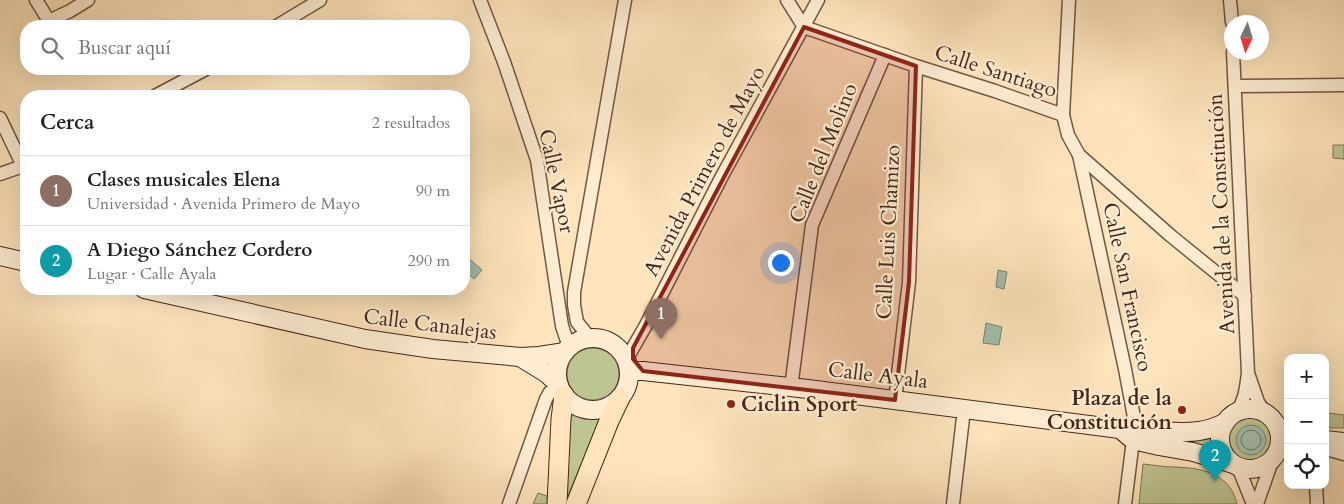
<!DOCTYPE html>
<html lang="es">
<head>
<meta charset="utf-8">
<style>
  body { margin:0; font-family:Cardo,serif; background:#f2f2f2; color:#202124 }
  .controls { position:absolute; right:15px; bottom:15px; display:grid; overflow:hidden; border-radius:10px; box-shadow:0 5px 20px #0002 }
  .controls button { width:45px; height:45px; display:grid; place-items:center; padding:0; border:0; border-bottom:1px solid #e0e0e0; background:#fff; color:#202124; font:25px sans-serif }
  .compass { position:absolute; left:1224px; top:15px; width:45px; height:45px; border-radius:50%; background:#fff; box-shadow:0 5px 20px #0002; rotate:184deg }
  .you { position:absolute; left:780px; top:262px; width:18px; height:18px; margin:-12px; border:4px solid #fff; border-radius:50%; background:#1a73e8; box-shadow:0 0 0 8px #1a73e833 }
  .badge { display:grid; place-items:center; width:32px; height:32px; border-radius:50%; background:#db2777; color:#fff; font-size:16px; font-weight:700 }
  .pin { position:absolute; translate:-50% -41px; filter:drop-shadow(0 1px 2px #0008) }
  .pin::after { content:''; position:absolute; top:26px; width:18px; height:15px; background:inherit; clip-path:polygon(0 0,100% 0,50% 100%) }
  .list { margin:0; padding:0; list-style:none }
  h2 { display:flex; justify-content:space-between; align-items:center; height:65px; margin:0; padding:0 20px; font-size:21px }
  h2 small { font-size:16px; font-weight:400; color:#757577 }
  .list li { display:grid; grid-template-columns:32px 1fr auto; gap:15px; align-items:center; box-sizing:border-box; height:70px; padding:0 20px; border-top:1px solid #e0e0e0 }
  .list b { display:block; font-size:19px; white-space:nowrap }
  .list p { margin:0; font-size:16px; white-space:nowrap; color:#757577 }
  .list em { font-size:16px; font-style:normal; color:#757577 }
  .icon { flex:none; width:28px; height:28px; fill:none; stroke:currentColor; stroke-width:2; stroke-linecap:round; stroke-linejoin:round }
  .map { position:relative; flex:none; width:1344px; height:504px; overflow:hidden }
  .search { position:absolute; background:#fff; box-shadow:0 5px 20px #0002; left:20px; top:20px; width:450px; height:55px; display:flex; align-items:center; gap:12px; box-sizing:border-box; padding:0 18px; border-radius:20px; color:#757577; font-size:19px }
  .panel { position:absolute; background:#fff; box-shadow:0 5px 20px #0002; left:20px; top:90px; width:450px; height:205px; border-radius:20px }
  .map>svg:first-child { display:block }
  .green { fill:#bec492; stroke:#827556 }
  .water { fill:#a1bfab; stroke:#7d8271 }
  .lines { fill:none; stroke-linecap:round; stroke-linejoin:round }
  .shore { stroke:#747262; stroke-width:1 }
  .street-casing { stroke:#745642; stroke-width:15 }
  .secondary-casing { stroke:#472619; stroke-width:20 }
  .primary-casing { stroke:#472619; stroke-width:21 }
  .street { stroke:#feedd3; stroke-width:12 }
  .secondary { stroke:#feedd3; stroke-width:18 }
  .primary { stroke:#fde4bc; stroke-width:19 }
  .marked { fill:#8f2418; fill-opacity:0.2; stroke:#8f2418; stroke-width:4; stroke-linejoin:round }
  .poi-dot { fill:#8f2418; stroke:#feedd3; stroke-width:2 }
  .labels { text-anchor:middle; stroke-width:4.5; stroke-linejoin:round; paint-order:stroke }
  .street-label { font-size:21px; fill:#472619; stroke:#feedd3 }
  .poi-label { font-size:21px; font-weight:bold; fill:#472619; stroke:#feedd3; text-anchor:end }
</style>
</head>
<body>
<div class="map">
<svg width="1344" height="504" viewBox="0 0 1344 504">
  <rect width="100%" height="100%" fill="#fde4bc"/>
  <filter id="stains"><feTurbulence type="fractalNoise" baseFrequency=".004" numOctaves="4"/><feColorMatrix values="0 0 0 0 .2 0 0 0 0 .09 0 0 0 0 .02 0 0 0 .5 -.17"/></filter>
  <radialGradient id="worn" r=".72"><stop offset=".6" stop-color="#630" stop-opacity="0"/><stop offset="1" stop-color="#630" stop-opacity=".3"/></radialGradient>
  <!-- green -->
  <g class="green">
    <polygon points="1333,145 1344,145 1344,159 1333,158"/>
    <circle cx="593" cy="374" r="26"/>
    <path d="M567,403c11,11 21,12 36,9l-38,91z"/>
    <polygon points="1328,413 1344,415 1344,428 1330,428 1327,424"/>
    <circle cx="1251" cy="441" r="25"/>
    <polygon points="1212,436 1212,451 1166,437"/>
    <path d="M1143,464c10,1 21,3 32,3 27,1 55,6 62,37h-98z"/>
    <polygon points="538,493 547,496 548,504 533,504"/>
  </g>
  <!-- water -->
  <g class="water">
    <polygon points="467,257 482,270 474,279 464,270 464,262"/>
    <polygon points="998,270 1007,272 1004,289 996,287"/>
    <polygon points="986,323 1002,327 999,345 983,343"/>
    <circle cx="1251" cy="440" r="15"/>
  </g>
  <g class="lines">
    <!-- shore -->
    <circle class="shore" cx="1251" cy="440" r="10"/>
    <defs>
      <g id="street">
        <polyline points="36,0 49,21 70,11 88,0"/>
        <polyline points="480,0 504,62 537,160 562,326 569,347"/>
        <polyline points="787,0 804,27 916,66 995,91 1063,115"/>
        <polyline points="1069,0 1063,115 1068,135 1079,155 1171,236 1245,296"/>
        <polyline points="1230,0 1232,22"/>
        <polyline points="277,26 320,0"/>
        <path d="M1233,52l15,321c-2,15 -3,28 -12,40"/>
        <polyline points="1235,86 1344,85"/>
        <polyline points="155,96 206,69"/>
        <polyline points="0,118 23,166"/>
        <polyline points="1079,155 1125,369 1136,428"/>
        <polyline points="0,174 26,165"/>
        <polyline points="590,338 577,322 574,305 574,292 625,0"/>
        <polyline points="626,360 646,325 721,178 818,0"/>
        <polyline points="1249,376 1258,402 1266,414"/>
        <polyline points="791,388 812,225 885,55"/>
        <polyline points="895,400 909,282 916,66"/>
        <polyline points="1326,449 1344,454"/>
        <polyline points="1238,467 1253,504"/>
        <polyline points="1316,485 1317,504"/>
        <polyline points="509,504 546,399 550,392 560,387"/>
        <polyline points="953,504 964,409"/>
        <polyline points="1125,504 1133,440"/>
        <polyline points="1257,504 1272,461"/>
      </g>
      <g id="secondary">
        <polyline points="0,256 26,262"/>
        <polyline points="144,289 365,339 433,349 520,357 539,356 565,352"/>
        <circle cx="593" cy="374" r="36"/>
        <polyline points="520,357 546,373 559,385"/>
        <path d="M629,371h14l165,18 312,40c26,-1 53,6 79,2 10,-1 18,-5 26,-8"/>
        <circle cx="1250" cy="439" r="30"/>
        <polyline points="1120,429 1133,440 1159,446 1193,452 1233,464"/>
        <polyline points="1325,440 1344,442"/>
      </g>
      <g id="primary">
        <polyline points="557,504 561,419 564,395"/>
        <polyline points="576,504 609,421 620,398"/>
      </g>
    </defs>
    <!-- street casing -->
    <use href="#street" class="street-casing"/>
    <!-- secondary casing -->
    <use href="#secondary" class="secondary-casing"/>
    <!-- primary casing -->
    <use href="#primary" class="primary-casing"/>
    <!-- street -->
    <use href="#street" class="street"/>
    <!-- secondary -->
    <use href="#secondary" class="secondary"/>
    <!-- primary -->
    <use href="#primary" class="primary"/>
  </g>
  <!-- marked area -->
  <path class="marked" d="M804,27l112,39 -7,216 -14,118 -252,-29 -10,-12v-11z"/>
  <!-- markers -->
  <g class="poi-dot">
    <circle cx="731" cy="404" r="5"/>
    <circle cx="1182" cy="410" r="5"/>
  </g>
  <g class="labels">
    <!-- street labels -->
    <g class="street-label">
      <text transform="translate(996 71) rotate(18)" y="7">Calle Santiago</text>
      <text transform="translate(823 153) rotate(-68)" y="7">Calle del Molino</text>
      <text transform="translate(704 171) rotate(-62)" y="7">Avenida Primero de Mayo</text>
      <text transform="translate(557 181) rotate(78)" y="7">Calle Vapor</text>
      <text transform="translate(1221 214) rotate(-93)" y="7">Avenida de la Constitución</text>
      <text transform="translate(888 232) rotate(-87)" y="7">Calle Luis Chamizo</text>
      <text transform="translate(1128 287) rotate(78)" y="7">Calle San Francisco</text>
      <text transform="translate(430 324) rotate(7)" y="7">Calle Canalejas</text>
      <text transform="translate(878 375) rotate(7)" y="7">Calle Ayala</text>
    </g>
    <!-- poi labels -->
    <g class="poi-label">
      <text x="1172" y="405">Plaza de la<tspan x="1172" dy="24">Constitución</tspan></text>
      <text x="741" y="411" text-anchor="start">Ciclin Sport</text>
    </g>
  </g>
  <rect width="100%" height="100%" filter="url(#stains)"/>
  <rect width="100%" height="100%" fill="url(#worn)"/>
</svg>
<div class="controls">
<button>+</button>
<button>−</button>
<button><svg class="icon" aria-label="locate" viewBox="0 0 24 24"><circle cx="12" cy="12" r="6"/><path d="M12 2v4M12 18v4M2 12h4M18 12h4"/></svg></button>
</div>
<svg class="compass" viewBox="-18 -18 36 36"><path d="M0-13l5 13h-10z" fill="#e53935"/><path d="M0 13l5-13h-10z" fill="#757577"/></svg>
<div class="you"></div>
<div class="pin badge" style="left:661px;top:339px;background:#8d6e63">1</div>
<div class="pin badge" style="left:1215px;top:481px;background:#0f9aa8">2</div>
<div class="search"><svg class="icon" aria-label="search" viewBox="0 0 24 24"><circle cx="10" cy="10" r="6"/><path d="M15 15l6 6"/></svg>Buscar aquí</div>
<section class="panel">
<h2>Cerca<small>2 resultados</small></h2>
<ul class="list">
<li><span class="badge" style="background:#8d6e63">1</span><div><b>Clases musicales Elena</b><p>Universidad · Avenida Primero de Mayo</p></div><em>90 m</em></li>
<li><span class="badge" style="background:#0f9aa8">2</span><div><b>A Diego Sánchez Cordero</b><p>Lugar · Calle Ayala</p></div><em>290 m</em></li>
</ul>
</section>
</div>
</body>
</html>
